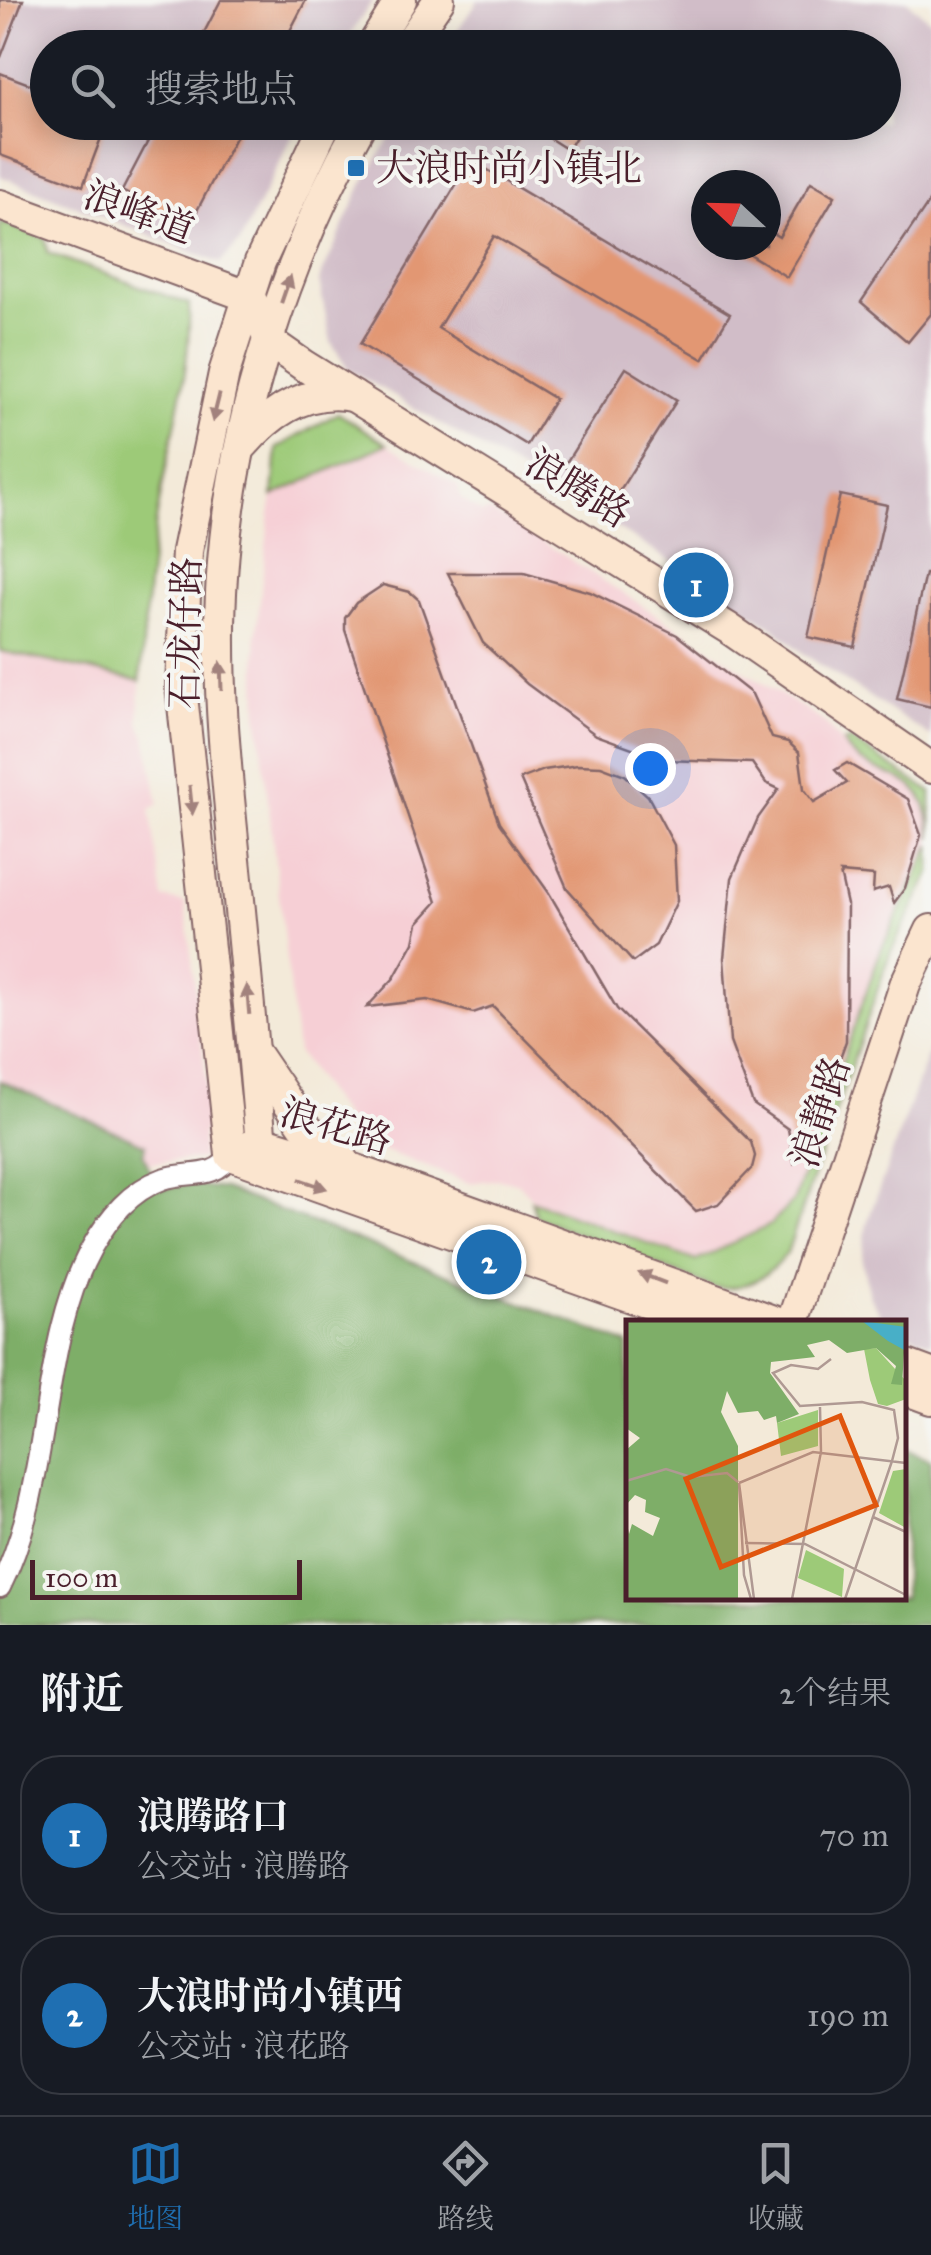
<!DOCTYPE html>
<html lang="zh">
<head>
<meta charset="utf-8">
<style>
  body { margin:0; font-family:"IM FELL Great Primer","Noto Serif SC",serif; background:#20242c; color:#f1f3f6 }
  .compass { position:absolute; left:691px; top:170px; width:90px; height:90px; border-radius:50%; background:#171b24; box-shadow:0 5px 25px #0003; rotate:292deg }
  .scale { position:absolute; left:30px; bottom:25px; width:272px; box-sizing:border-box; padding-left:10px; border:5px solid #4a1f2b; border-top:0; font-size:28px; line-height:35px; white-space:nowrap; color:#4a1f2b; -webkit-text-stroke:8px #f6f6f2; paint-order:stroke }
  .you { position:absolute; left:650px; top:768px; width:35px; height:35px; margin:-25px; border:8px solid #fff; border-radius:50%; background:#1a73e8; box-shadow:0 0 0 15px #1a73e833 }
  .badge { display:grid; place-items:center; width:65px; height:65px; border-radius:50%; background:#1f6fb2; color:#fff; font-size:32px; font-weight:700 }
  .pin { position:absolute; translate:-50% -50%; border:5px solid #fff; box-shadow:0 2px 10px #0006 }
  .list { margin:0; padding:0; list-style:none }
  h2 { display:flex; justify-content:space-between; align-items:center; height:130px; margin:0; padding:0 40px; font-size:42px }
  h2 small { font-size:32px; font-weight:400; color:#9ea1a6 }
  .list li { display:grid; grid-template-columns:65px 1fr auto; gap:30px; align-items:center; box-sizing:border-box; height:160px; margin:0 20px 20px; padding:0 20px; border:2px solid #363941; border-radius:40px }
  .list b { display:block; font-size:38px; white-space:nowrap }
  .list p { margin:0; font-size:32px; white-space:nowrap; color:#9ea1a6 }
  .list em { font-size:32px; font-style:normal; color:#9ea1a6 }
  .icon { flex:none; width:55px; height:55px; fill:none; stroke:currentColor; stroke-width:2; stroke-linecap:round; stroke-linejoin:round }
  .map { position:relative; flex:none; width:931px; height:1625px; overflow:hidden }
  .search { position:absolute; background:#171b24; box-shadow:0 5px 25px #0003; left:30px; right:30px; top:30px; height:110px; display:flex; align-items:center; gap:25px; box-sizing:border-box; padding:0 35px; border-radius:55px; color:#9ea1a6; font-size:38px }
  .sheet { height:490px; background:#171b24 }
  nav { display:flex; justify-content:space-around; align-items:center; box-sizing:border-box; height:140px; border-top:2px solid #363941; background:#171b24; font-size:28px; color:#9ea1a6 }
  nav a { display:grid; justify-items:center; gap:5px }
  nav .on { color:#1f6fb2 }
  .map>svg:first-child { display:block }
  .built { fill:#f6cfd5 }
  .industrial { fill:#d1bdc8; fill-rule:evenodd }
  .green { fill:#9dca78; stroke:#747452; stroke-width:2.5 }
  .forest { fill:#7eae68; stroke:#64664a; stroke-width:2.5 }
  .building { fill:#e29773 }
  .lines { fill:none; stroke-linecap:round; stroke-linejoin:round }
  .street-casing { stroke:#856668; stroke-width:24 }
  .secondary-casing { stroke:#856668; stroke-width:34 }
  .street { stroke:#fff; stroke-width:20 }
  .secondary { stroke:#fbe5cf; stroke-width:30 }
  .oneway { fill:#a2827d }
  .poi-dot { fill:#1f6fb2; stroke:#f6f6f2; stroke-width:4 }
  .labels { text-anchor:middle; stroke-width:8; stroke-linejoin:round; paint-order:stroke }
  .poi-label { font-size:38px; fill:#4a1f2b; stroke:#f6f6f2; text-anchor:start }
  .street-label { font-size:38px; fill:#4a1f2b; stroke:#f6f6f2 }
  .inset-road { fill:none; stroke:#af9993; stroke-width:2.5 }
  .view { fill:#e0560e; fill-opacity:0.15; stroke:#e0560e; stroke-width:5 }
  .inset-edge { fill:none; stroke:#4a1f2b; stroke-width:5 }
</style>
</head>
<body>
<div class="map">
<svg width="931" height="1625" viewBox="0 0 931 1625">
  <rect width="100%" height="100%" fill="#f6f6f2"/>
  <filter id="ink" filterUnits="userSpaceOnUse"><feTurbulence type="fractalNoise" baseFrequency=".01" numOctaves="2"/><feDisplacementMap in="SourceGraphic" scale="20" xChannelSelector="R" yChannelSelector="G"/><feConvolveMatrix kernelMatrix="1 2 1 2 8 2 1 2 1" color-interpolation-filters="sRGB"/></filter>
  <filter id="wash" filterUnits="userSpaceOnUse"><feTurbulence type="fractalNoise" baseFrequency=".0048" numOctaves="4" result="noise"/><feDisplacementMap in="SourceGraphic" scale="40" xChannelSelector="R" yChannelSelector="G"/><feGaussianBlur stdDeviation="2.25" result="paint"/><feColorMatrix in="noise" values="0 0 0 0 0 0 0 0 0 0 0 0 0 0 0 0 0 1.4 0 .05"/><feComposite in="paint" operator="in"/></filter>
  <g filter="url(#wash)">
    <rect width="100%" height="100%" fill="#f3ead9"/>
    <!-- built -->
    <g class="built">
      <polygon points="387,444 458,486 460,498 482,513 489,511 529,533 824,722 850,753 901,776 921,793 931,816 931,845 880,952 794,1200 770,1225 696,1261 537,1204 517,1182 498,1179 469,1183 362,1142 297,1052 258,713 256,637 269,520 273,496"/>
      <polygon points="0,651 140,681 139,722 146,736 159,804 150,809 163,898 185,903 211,1122 203,1131 202,1159 149,1163 143,1154 146,1145 0,1081"/>
    </g>
    <!-- industrial -->
    <g class="industrial">
      <polygon points="0,0 373,0 342,47 48,48 48,122 299,123 240,242 220,263 0,176"/>
      <path d="M478,0h428l25,21v716l-127,-83 -32,-28 -129,-82 -296,-176 -16,-26 -12,-61 44,-98 36,-60 485,-1v-74l-438,-1zM706,185h60v60h-60z"/>
      <polygon points="931,1045 931,1343 904,1332 904,1322 885,1321 869,1296 862,1261 867,1223"/>
    </g>
    <!-- green -->
    <g class="green">
      <path d="M0,222l45,16 3,15 141,51c3,67 -20,139 -31,206 -10,56 -13,114 -18,171l-140,-30z"/>
      <polygon points="338,413 387,444 273,496 277,448"/>
      <path d="M851,740l80,52v47c-2,-80 -56,-50 -88,-96z"/>
      <path d="M931,845v28l-41,81 -103,299c-18,24 -45,39 -75,34l-176,-70 -5,-17 165,61 74,-36 24,-25 86,-248z"/>
    </g>
    <!-- forest -->
    <polygon class="forest" points="0,1081 146,1145 143,1154 158,1189 189,1184 224,1189 628,1344 628,1598 904,1598 904,1449 931,1459 931,1625 0,1625"/>
    <g id="blocks">
      <!-- building -->
      <g class="building">
        <polygon points="0,0 23,0 1,57 0,57"/>
        <polygon points="221,0 306,0 281,48 196,48"/>
        <polygon points="0,73 48,91 48,122 107,122 83,186 0,155"/>
        <polygon points="158,122 243,122 189,226 122,191"/>
        <polygon points="524,122 585,122 568,150"/>
        <polygon points="471,160 730,314 703,359 494,236 438,328 555,399 527,445 360,344"/>
        <polygon points="811,182 835,196 787,277 734,245 766,245 766,229 779,237"/>
        <polygon points="931,199 931,314 908,342 861,302"/>
        <polygon points="626,368 677,400 615,498 564,466"/>
        <polygon points="840,495 887,505 855,647 808,637"/>
        <polygon points="448,573 524,573 590,592 677,635 752,694 772,738 788,742 799,752 804,789 814,802 847,783 835,770 847,763 908,799 921,835 905,888 894,903 889,887 873,892 874,876 840,873 847,905 846,1041 817,1122 794,1162 788,1129 753,1104 730,1042 724,958 732,878 758,818 779,789 766,783 752,763 665,760 596,735 527,684 483,643"/>
        <polygon points="925,574 931,574 931,707 897,699"/>
        <polygon points="383,585 410,592 419,600 499,823 549,893 617,1009 751,1142 755,1156 752,1168 718,1204 696,1211 493,1006 473,1013 427,1000 367,1007 394,978 414,942 418,923 437,902 345,630 345,618 356,603"/>
        <polygon points="578,765 601,766 625,775 648,796 674,845 677,901 656,945 633,962 567,888 520,779 544,770"/>
      </g>
    </g>
  </g>
  <g filter="url(#ink)">
    <use href="#blocks" fill-opacity="0" stroke="#856668" stroke-width="2.5"/>
    <g class="lines">
      <defs>
        <path id="street" d="M0,1587c53,-105 38,-243 92,-340 17,-30 38,-56 71,-68 25,-9 51,2 68,-24"/>
        <g id="secondary">
          <polyline points="371,48 401,0"/>
          <polyline points="406,48 439,0"/>
          <polyline points="0,205 250,297 270,342 303,365 728,628 931,768"/>
          <path d="M244,444c28,-33 64,-57 109,-48"/>
          <polyline points="256,1055 303,1124 344,1161"/>
          <polyline points="231,1155 181,686 187,551 224,373 260,262 326,122"/>
          <path d="M262,1159c-7,-93 -16,-186 -25,-280 -10,-100 -22,-202 -15,-303 10,-155 64,-318 140,-454"/>
          <polyline points="702,1322 231,1155 261,1141 354,1169 777,1322"/>
          <polyline points="793,1322 905,985 931,930"/>
          <polyline points="904,1364 931,1374"/>
          <polyline points="904,1389 931,1399"/>
        </g>
      </defs>
      <!-- street casing -->
      <use href="#street" class="street-casing"/>
      <!-- secondary casing -->
      <use href="#secondary" class="secondary-casing"/>
      <!-- street -->
      <use href="#street" class="street"/>
      <!-- secondary -->
      <use href="#secondary" class="secondary"/>
    </g>
    <!-- one-way arrows -->
    <defs><path id="oneway-solid" d="M-6-.8H1V-3.2L6.5 0L1 3.2V.8H-6Z" transform="scale(2.5)"/></defs>
    <g class="oneway">
      <use href="#oneway-solid" transform="translate(286 289) rotate(-71)"/>
      <use href="#oneway-solid" transform="translate(216 408) rotate(104)"/>
      <use href="#oneway-solid" transform="translate(221 676) rotate(-92)"/>
      <use href="#oneway-solid" transform="translate(191 800) rotate(84)"/>
      <use href="#oneway-solid" transform="translate(248 1000) rotate(-95)"/>
      <use href="#oneway-solid" transform="translate(313 1184) rotate(19)"/>
      <use href="#oneway-solid" transform="translate(652 1278) rotate(-159)"/>
    </g>
  </g>
  <!-- markers -->
  <rect class="poi-dot" x="346" y="158" width="20" height="20" rx="5"/>
  <g class="labels">
    <!-- poi labels -->
    <g class="poi-label">
      <text x="376" y="181">大浪时尚小镇北</text>
    </g>
    <!-- street labels -->
    <g class="street-label">
      <text transform="translate(139 212) rotate(20)" y="13">浪峰道</text>
      <text transform="translate(578 488) rotate(31)" y="13">浪腾路</text>
      <text transform="translate(185 633) rotate(-89)" y="13">石龙仔路</text>
      <text transform="translate(820 1112) rotate(-72)" y="13">浪静路</text>
      <text transform="translate(336 1126) rotate(16)" y="13">浪花路</text>
    </g>
  </g>
  <!-- overview -->
  <g transform="translate(626 1320)">
    <rect width="280" height="280" fill="#f3ead9"/>
    <path d="M250,28l30,33v18l-19,7 -9,-2 -8,-24 -6,-31zM192,90v36l-37,10 -4,-33zM280,149v59l-27,-15 14,-42zM180,230l38,19 -2,28 -44,-19z" fill="#9dca78"/>
    <path d="M0,1h280l-4,64 -11,-1 5,-18 -20,-18 -29,5 -18,-13 -22,5 8,12 -44,5 -1,11 29,41 -22,9 -1,-7 -12,4 -6,-9 -20,2 -11,-22 -6,21 17,34v153h-112v-81l3,16 3,-10 21,12 7,-18 -15,-6 1,-12 -11,-5 -9,10v-55l14,-12 -14,-10z" fill="#7eae68"/>
    <path d="M236,1l44,6v24l-18,-10z" fill="#48afc7"/>
    <path class="inset-road" d="M205,39l-13,10 -27,-4 -18,8 27,33 62,-4 32,8 4,28 -6,23M0,161l40,-12 25,8 36,-4 11,9M113,163l74,-31 93,11M247,197l33,15M119,223l60,1 101,51M125,279l-7,-24 -5,-92 15,116M166,279l29,-147 -1,-45M219,279l47,-138"/>
    <path class="view" d="M214,96l36,89 -155,62 -35,-88z"/>
    <rect width="280" height="280" class="inset-edge"/>
  </g>
</svg>
<svg class="compass" viewBox="-18 -18 36 36"><path d="M0-13l5 13h-10z" fill="#e53935"/><path d="M0 13l5-13h-10z" fill="#9ea1a6"/></svg>
<div class="scale">100 m</div>
<div class="you"></div>
<div class="pin badge" style="left:696px;top:585px">1</div>
<div class="pin badge" style="left:489px;top:1262px">2</div>
<div class="search"><svg class="icon" aria-label="search" viewBox="0 0 24 24"><circle cx="10" cy="10" r="6"/><path d="M15 15l6 6"/></svg>搜索地点</div>
</div>
<section class="sheet">
<h2>附近<small>2个结果</small></h2>
<ul class="list">
<li><span class="badge">1</span><div><b>浪腾路口</b><p>公交站 · 浪腾路</p></div><em>70 m</em></li>
<li><span class="badge">2</span><div><b>大浪时尚小镇西</b><p>公交站 · 浪花路</p></div><em>190 m</em></li>
</ul>
</section>
<nav>
<a class="on"><svg class="icon" aria-label="map" viewBox="0 0 24 24"><path d="M3 6l6-2 6 2 6-2v14l-6 2-6-2-6 2zM9 4v14M15 6v14"/></svg>地图</a>
<a><svg class="icon" aria-label="directions" viewBox="0 0 24 24"><path d="M12 3l9 9-9 9-9-9zM9 14v-3h6M13 9l2 2-2 2"/></svg>路线</a>
<a><svg class="icon" aria-label="saved" viewBox="0 0 24 24"><path d="M7 4h10v16l-5-4-5 4z"/></svg>收藏</a>
</nav>
</body>
</html>
